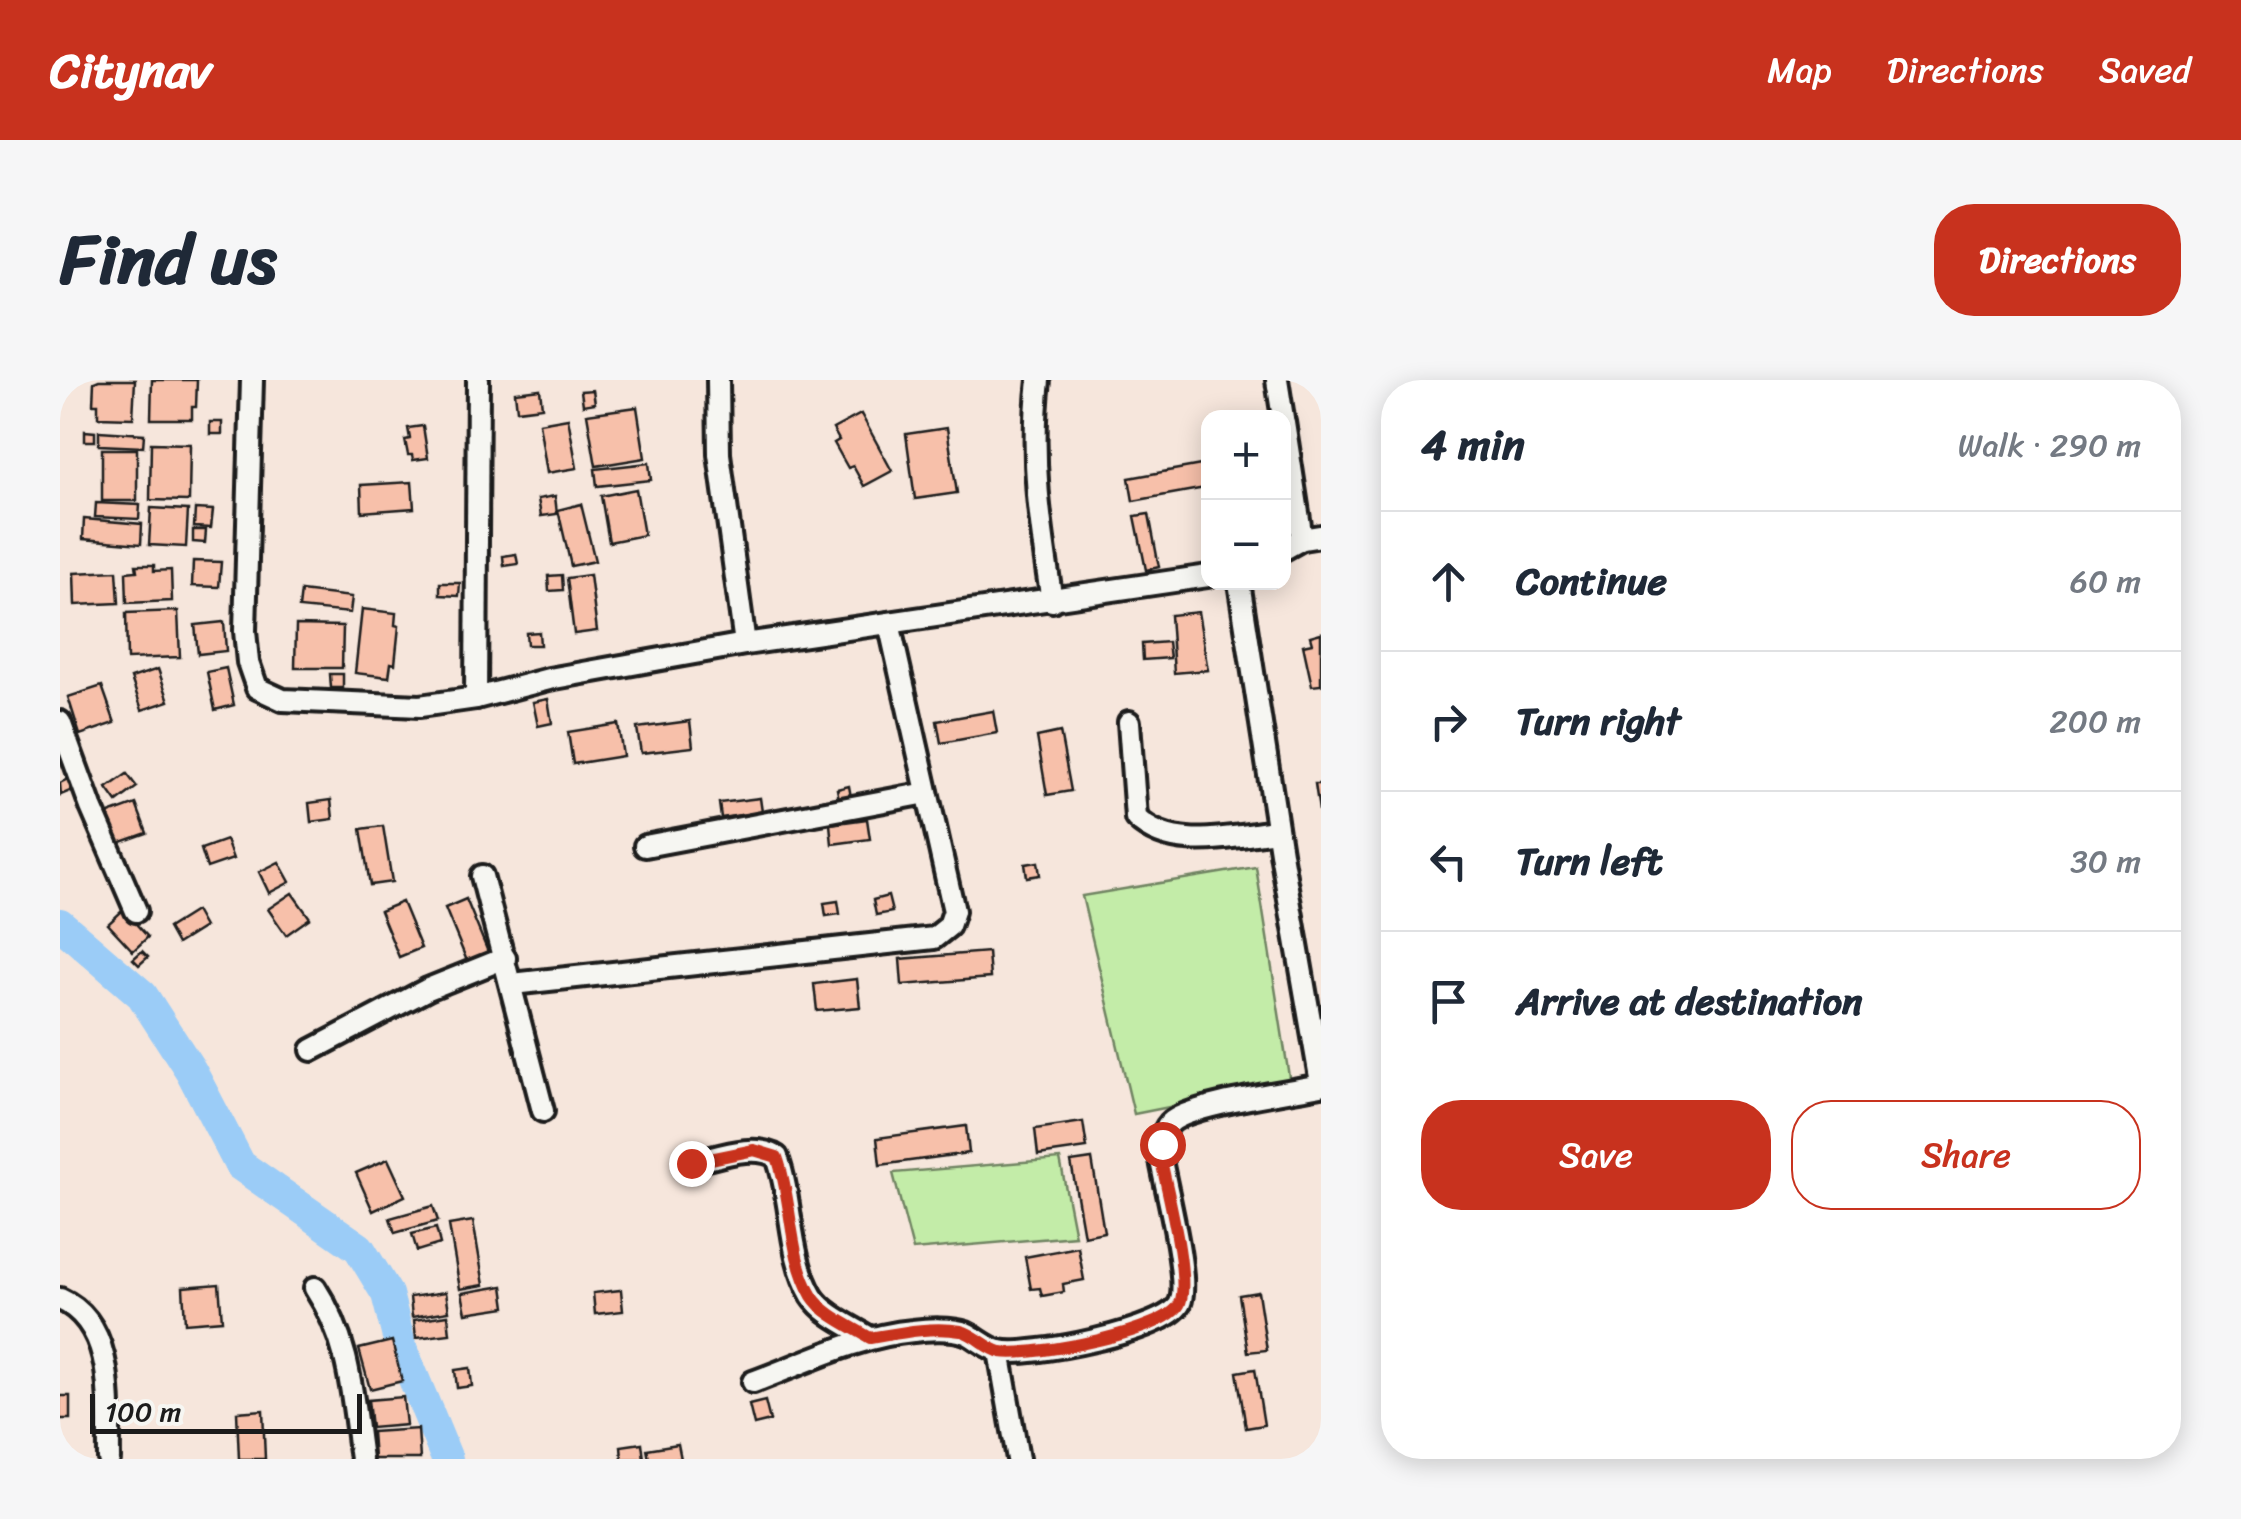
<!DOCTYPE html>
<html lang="en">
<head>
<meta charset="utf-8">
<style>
  body { margin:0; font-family:Sriracha,sans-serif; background:#f6f6f7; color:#1f2937 }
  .controls { position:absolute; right:30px; top:30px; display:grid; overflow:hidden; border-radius:20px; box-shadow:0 5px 25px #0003 }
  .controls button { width:90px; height:90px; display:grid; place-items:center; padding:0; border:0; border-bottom:2px solid #e0e1e3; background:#fff; color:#1f2937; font:50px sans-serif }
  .scale { position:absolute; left:30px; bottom:25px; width:272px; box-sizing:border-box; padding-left:10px; border:5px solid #1c1c1c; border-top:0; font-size:28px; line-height:35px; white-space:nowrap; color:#1c1c1c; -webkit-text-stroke:8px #f6f6f2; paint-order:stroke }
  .stop { position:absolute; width:30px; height:30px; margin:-22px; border:8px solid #c8321e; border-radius:50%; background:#fff }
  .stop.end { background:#c8321e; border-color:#fff; box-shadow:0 2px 10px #0008 }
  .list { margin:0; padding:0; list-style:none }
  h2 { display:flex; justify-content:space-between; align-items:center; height:130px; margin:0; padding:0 40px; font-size:42px }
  h2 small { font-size:32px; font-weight:400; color:#747a83 }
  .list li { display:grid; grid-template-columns:65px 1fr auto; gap:30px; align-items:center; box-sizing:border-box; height:140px; padding:0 40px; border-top:2px solid #e0e1e3 }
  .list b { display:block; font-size:38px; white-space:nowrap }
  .list em { font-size:32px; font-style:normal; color:#747a83 }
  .actions { display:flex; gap:20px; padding:30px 40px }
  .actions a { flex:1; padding:22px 0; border:2px solid #c8321e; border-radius:40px; text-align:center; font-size:35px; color:#c8321e }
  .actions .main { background:#c8321e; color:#fff }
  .icon { flex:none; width:55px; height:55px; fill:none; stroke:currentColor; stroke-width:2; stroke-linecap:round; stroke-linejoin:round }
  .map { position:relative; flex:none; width:1261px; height:1079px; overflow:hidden; border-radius:40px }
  header { display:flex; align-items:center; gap:60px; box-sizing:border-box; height:140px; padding:0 50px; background:#c8321e; color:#fff }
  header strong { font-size:48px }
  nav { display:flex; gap:55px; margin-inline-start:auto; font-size:35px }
  .intro { display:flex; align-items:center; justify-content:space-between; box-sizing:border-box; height:240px; padding:0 60px }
  h1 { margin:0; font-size:70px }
  .button { padding:25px 45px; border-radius:40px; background:#c8321e; color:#fff; font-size:35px; font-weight:700 }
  main { display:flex; gap:60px; padding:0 60px }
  aside { flex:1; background:#fff; border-radius:40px; box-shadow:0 5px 25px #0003 }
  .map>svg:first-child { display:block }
  .green { fill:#c3eca8; stroke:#708462; stroke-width:2.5 }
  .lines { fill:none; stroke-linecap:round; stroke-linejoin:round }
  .river { stroke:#9bccf7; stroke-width:32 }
  .building { fill:#f7c0aa; stroke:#1c1c1c; stroke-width:2.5 }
  .minor-casing { stroke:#1c1c1c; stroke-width:28 }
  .minor { stroke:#f6f6f2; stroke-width:20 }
  .route { stroke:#c8321e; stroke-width:12 }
</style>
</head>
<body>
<header>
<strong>Citynav</strong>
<nav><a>Map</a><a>Directions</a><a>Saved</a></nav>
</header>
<div class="intro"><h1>Find us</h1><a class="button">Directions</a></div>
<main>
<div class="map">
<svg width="1261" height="1079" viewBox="0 0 1261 1079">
  <rect width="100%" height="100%" fill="#f6e6dc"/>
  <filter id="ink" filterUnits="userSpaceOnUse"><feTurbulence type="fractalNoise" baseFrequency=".01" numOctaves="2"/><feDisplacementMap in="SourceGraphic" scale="20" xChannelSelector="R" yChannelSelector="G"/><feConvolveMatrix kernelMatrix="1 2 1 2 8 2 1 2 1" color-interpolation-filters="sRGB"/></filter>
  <g filter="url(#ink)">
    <!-- green -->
    <g class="green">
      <polygon points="1196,487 1230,703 1074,734 1022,516"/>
      <polygon points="1000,779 1015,856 853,870 833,793"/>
    </g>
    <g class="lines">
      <!-- river -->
      <polyline class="river" points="0,544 82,615 131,691 180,785 299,868 327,914 340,965 387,1079"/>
    </g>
    <!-- building -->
    <g class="building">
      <polygon points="39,0 75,0 73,38 38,37 38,24 33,24 34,2"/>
      <polygon points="92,0 137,0 136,27 132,27 132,39 91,39"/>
      <polygon points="480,9 482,27 457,30 455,12"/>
      <polygon points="533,10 535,23 523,25 521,11"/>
      <polygon points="577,27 585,78 536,86 527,34"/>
      <polygon points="801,34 832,91 804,106 793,86 788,88 774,63 779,60 773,49"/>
      <polygon points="508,38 517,88 487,93 479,43"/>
      <rect x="150" y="42" width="12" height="12"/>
      <polygon points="363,46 368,78 353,80 352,75 348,75 345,60 350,59 348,48"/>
      <polygon points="887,48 897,113 855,119 846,54"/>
      <polygon points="25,51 35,52 35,61 25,61"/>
      <polygon points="39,51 84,54 83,67 39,65"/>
      <polygon points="91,63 130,64 129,121 90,120"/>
      <rect x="42" y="69" width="35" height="52"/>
      <polygon points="589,83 591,100 537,106 535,89"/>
      <polygon points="1141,85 1145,108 1073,121 1069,98"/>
      <polygon points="352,102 354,128 302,132 301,105"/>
      <polygon points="576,109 584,155 549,162 541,116"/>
      <polygon points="495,116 497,134 481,136 478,119"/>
      <polygon points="36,123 80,125 79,139 35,137"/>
      <polygon points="521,124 535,181 511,186 498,130"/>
      <polygon points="91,128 128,130 126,167 89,165"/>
      <polygon points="135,129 153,130 151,148 134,147"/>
      <polygon points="1089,134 1099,187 1086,190 1075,136"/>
      <polygon points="24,139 82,144 81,164 23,159"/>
      <polygon points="133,150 146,150 145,163 133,162"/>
      <polygon points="456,174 458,184 444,186 443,176"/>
      <polygon points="133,181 161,182 159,207 132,206"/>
      <polygon points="76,185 94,185 94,191 111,190 112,221 67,223 66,192 77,191"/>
      <polygon points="57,191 59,223 15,225 14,193"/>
      <polygon points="502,195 503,210 489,211 488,196"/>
      <polygon points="530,195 537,251 514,254 507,198"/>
      <polygon points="380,203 400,203 399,216 380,215"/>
      <polygon points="241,211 292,217 290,233 239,228"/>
      <polygon points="302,229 336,233 335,245 339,246 335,284 331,283 329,297 295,293"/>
      <polygon points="118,231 120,277 67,279 66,233"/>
      <polygon points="1138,232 1148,290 1114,293 1110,235"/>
      <polygon points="164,242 166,271 138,274 135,245"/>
      <polygon points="236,245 283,246 282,288 235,288"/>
      <polygon points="479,252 480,265 467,265 466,253"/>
      <polygon points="1261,253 1261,305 1252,306 1243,265 1252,263 1250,256"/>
      <polygon points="1108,262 1110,278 1083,280 1082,264"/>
      <polygon points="166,288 174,325 155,330 147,292"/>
      <polygon points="98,289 109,321 82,330 71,298"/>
      <polygon points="270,294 283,294 283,308 271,308"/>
      <polygon points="42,306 55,343 20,355 8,317"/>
      <polygon points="488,319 492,343 478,346 473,322"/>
      <polygon points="933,331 937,353 881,363 877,341"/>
      <polygon points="630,341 633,367 581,373 577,348"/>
      <polygon points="558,344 563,376 513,384 508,352"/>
      <polygon points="1000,352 1011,411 987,415 977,357"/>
      <polygon points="67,394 77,407 57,422 47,408"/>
      <polygon points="12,397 17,408 1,415 0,403"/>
      <polygon points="1255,404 1261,404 1261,444"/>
      <polygon points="789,406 791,417 779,419 777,409"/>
      <polygon points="700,418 702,432 661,438 659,423"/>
      <polygon points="271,420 273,439 251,442 249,423"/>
      <polygon points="76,424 87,453 56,464 46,435"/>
      <polygon points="807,439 810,459 772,464 770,444"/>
      <polygon points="323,446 332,502 310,505 301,449"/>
      <polygon points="166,460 173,479 147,488 141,469"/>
      <polygon points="219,482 230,502 209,513 199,492"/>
      <polygon points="978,482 980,495 967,497 965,484"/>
      <polygon points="232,513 250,538 226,555 208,529"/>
      <polygon points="828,516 832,532 816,535 813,520"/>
      <polygon points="406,519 428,572 407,581 385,528"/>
      <polygon points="778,521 780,534 766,536 764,523"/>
      <polygon points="342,522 361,568 339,577 320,531"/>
      <polygon points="63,530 88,557 73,571 48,544"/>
      <polygon points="135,531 144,547 117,564 108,548"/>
      <polygon points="82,571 88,577 79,585 73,579"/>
      <polygon points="928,572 930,598 842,605 840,579"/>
      <polygon points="797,599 800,627 757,631 754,604"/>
      <polygon points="1023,742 1027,768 978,775 975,749"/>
      <polygon points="906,746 909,773 820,785 817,758"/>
      <polygon points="328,779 345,816 313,831 296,793"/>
      <polygon points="1032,779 1044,852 1024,856 1011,782"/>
      <polygon points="373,826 378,841 335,853 330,838"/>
      <polygon points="413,841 424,905 400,909 389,845"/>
      <polygon points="376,848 380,864 357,871 352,854"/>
      <polygon points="1018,867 1024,900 1003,904 1004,912 982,916 980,908 971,909 965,877"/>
      <polygon points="159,904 162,940 125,943 123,907"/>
      <polygon points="443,906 446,927 406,933 402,913"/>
      <polygon points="561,910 563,931 535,934 533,913"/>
      <polygon points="386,912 389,931 352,937 350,917"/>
      <polygon points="1198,912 1207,970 1188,972 1179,915"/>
      <polygon points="388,935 390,954 356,958 354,940"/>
      <polygon points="332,961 342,1001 310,1009 299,969"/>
      <polygon points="410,988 412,1006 397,1008 395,990"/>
      <polygon points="1195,989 1204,1045 1186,1048 1177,992"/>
      <rect x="0" y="1016" width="10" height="23"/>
      <polygon points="343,1017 346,1045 311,1048 308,1020"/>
      <polygon points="705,1021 710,1041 694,1045 689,1025"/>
      <polygon points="203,1030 205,1079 179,1079 177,1032"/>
      <polygon points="358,1049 360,1079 314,1079 312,1052"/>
      <polygon points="582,1063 584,1079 562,1079 561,1066"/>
      <polygon points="618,1064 621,1079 589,1079 587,1069"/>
    </g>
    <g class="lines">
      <defs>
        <g id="minor">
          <polyline points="192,0 185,251 188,282 197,308 223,320 360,326 416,318 489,299 685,264 1148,196"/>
          <polyline points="658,0 659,74 685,264"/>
          <path d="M979,0c-9,78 1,144 13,221"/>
          <polyline points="1217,0 1223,38"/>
          <polyline points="1224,42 1242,159"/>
          <polyline points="1224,169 1242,159 1261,156"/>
          <polyline points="1179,202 1222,479 1261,703"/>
          <polyline points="416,318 418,0"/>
          <polyline points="0,342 31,427 76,531"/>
          <path d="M1069,342l7,96c37,35 95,18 141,13"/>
          <polyline points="585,466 867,413"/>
          <polyline points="422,496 483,731"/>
          <polyline points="452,604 874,558 889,546 894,531 829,243"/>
          <polyline points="252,670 368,609 445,578"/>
          <path d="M631,783c25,-5 63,-21 86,-6 16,44 11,98 35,139 12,19 39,30 58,42"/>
          <path d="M255,908c36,55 37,108 46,171"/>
          <path d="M0,919c58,26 48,108 49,160"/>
          <polyline points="939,971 958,1079"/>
          <path d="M693,1002c52,-19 105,-46 160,-51 15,-2 39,-3 53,2 11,5 22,16 34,18 28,7 168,-21 180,-48 10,-23 -14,-114 -19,-143 0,-13 0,-27 9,-37 17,-18 122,-32 151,-38"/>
        </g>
      </defs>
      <!-- minor casing -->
      <use href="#minor" class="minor-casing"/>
      <!-- minor -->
      <use href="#minor" class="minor"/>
    </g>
  </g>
  <g class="lines" filter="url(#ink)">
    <!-- route -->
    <path class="route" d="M631,783l63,-13 23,7c16,44 11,98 35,139 12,19 39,30 58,42 29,-5 61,-12 91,-7 14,3 26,18 40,21 31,5 167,-20 179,-49 10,-25 -13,-113 -19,-143l1,-16"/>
  </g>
</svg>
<div class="controls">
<button>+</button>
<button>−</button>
</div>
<div class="scale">100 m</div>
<div class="stop" style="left:1102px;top:764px"></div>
<div class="stop end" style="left:631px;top:783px"></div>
</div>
<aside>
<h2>4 min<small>Walk · 290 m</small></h2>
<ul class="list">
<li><svg class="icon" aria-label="ahead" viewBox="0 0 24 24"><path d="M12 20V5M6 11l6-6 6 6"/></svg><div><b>Continue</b></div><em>60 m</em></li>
<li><svg class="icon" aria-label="right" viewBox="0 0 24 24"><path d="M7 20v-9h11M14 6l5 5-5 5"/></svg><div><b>Turn right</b></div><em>200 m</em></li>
<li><svg class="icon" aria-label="left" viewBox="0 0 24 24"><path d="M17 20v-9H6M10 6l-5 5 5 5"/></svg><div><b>Turn left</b></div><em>30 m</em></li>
<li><svg class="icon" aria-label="arrive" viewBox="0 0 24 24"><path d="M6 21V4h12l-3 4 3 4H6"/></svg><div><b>Arrive at destination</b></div></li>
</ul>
<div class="actions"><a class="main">Save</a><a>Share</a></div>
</aside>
</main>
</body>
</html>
